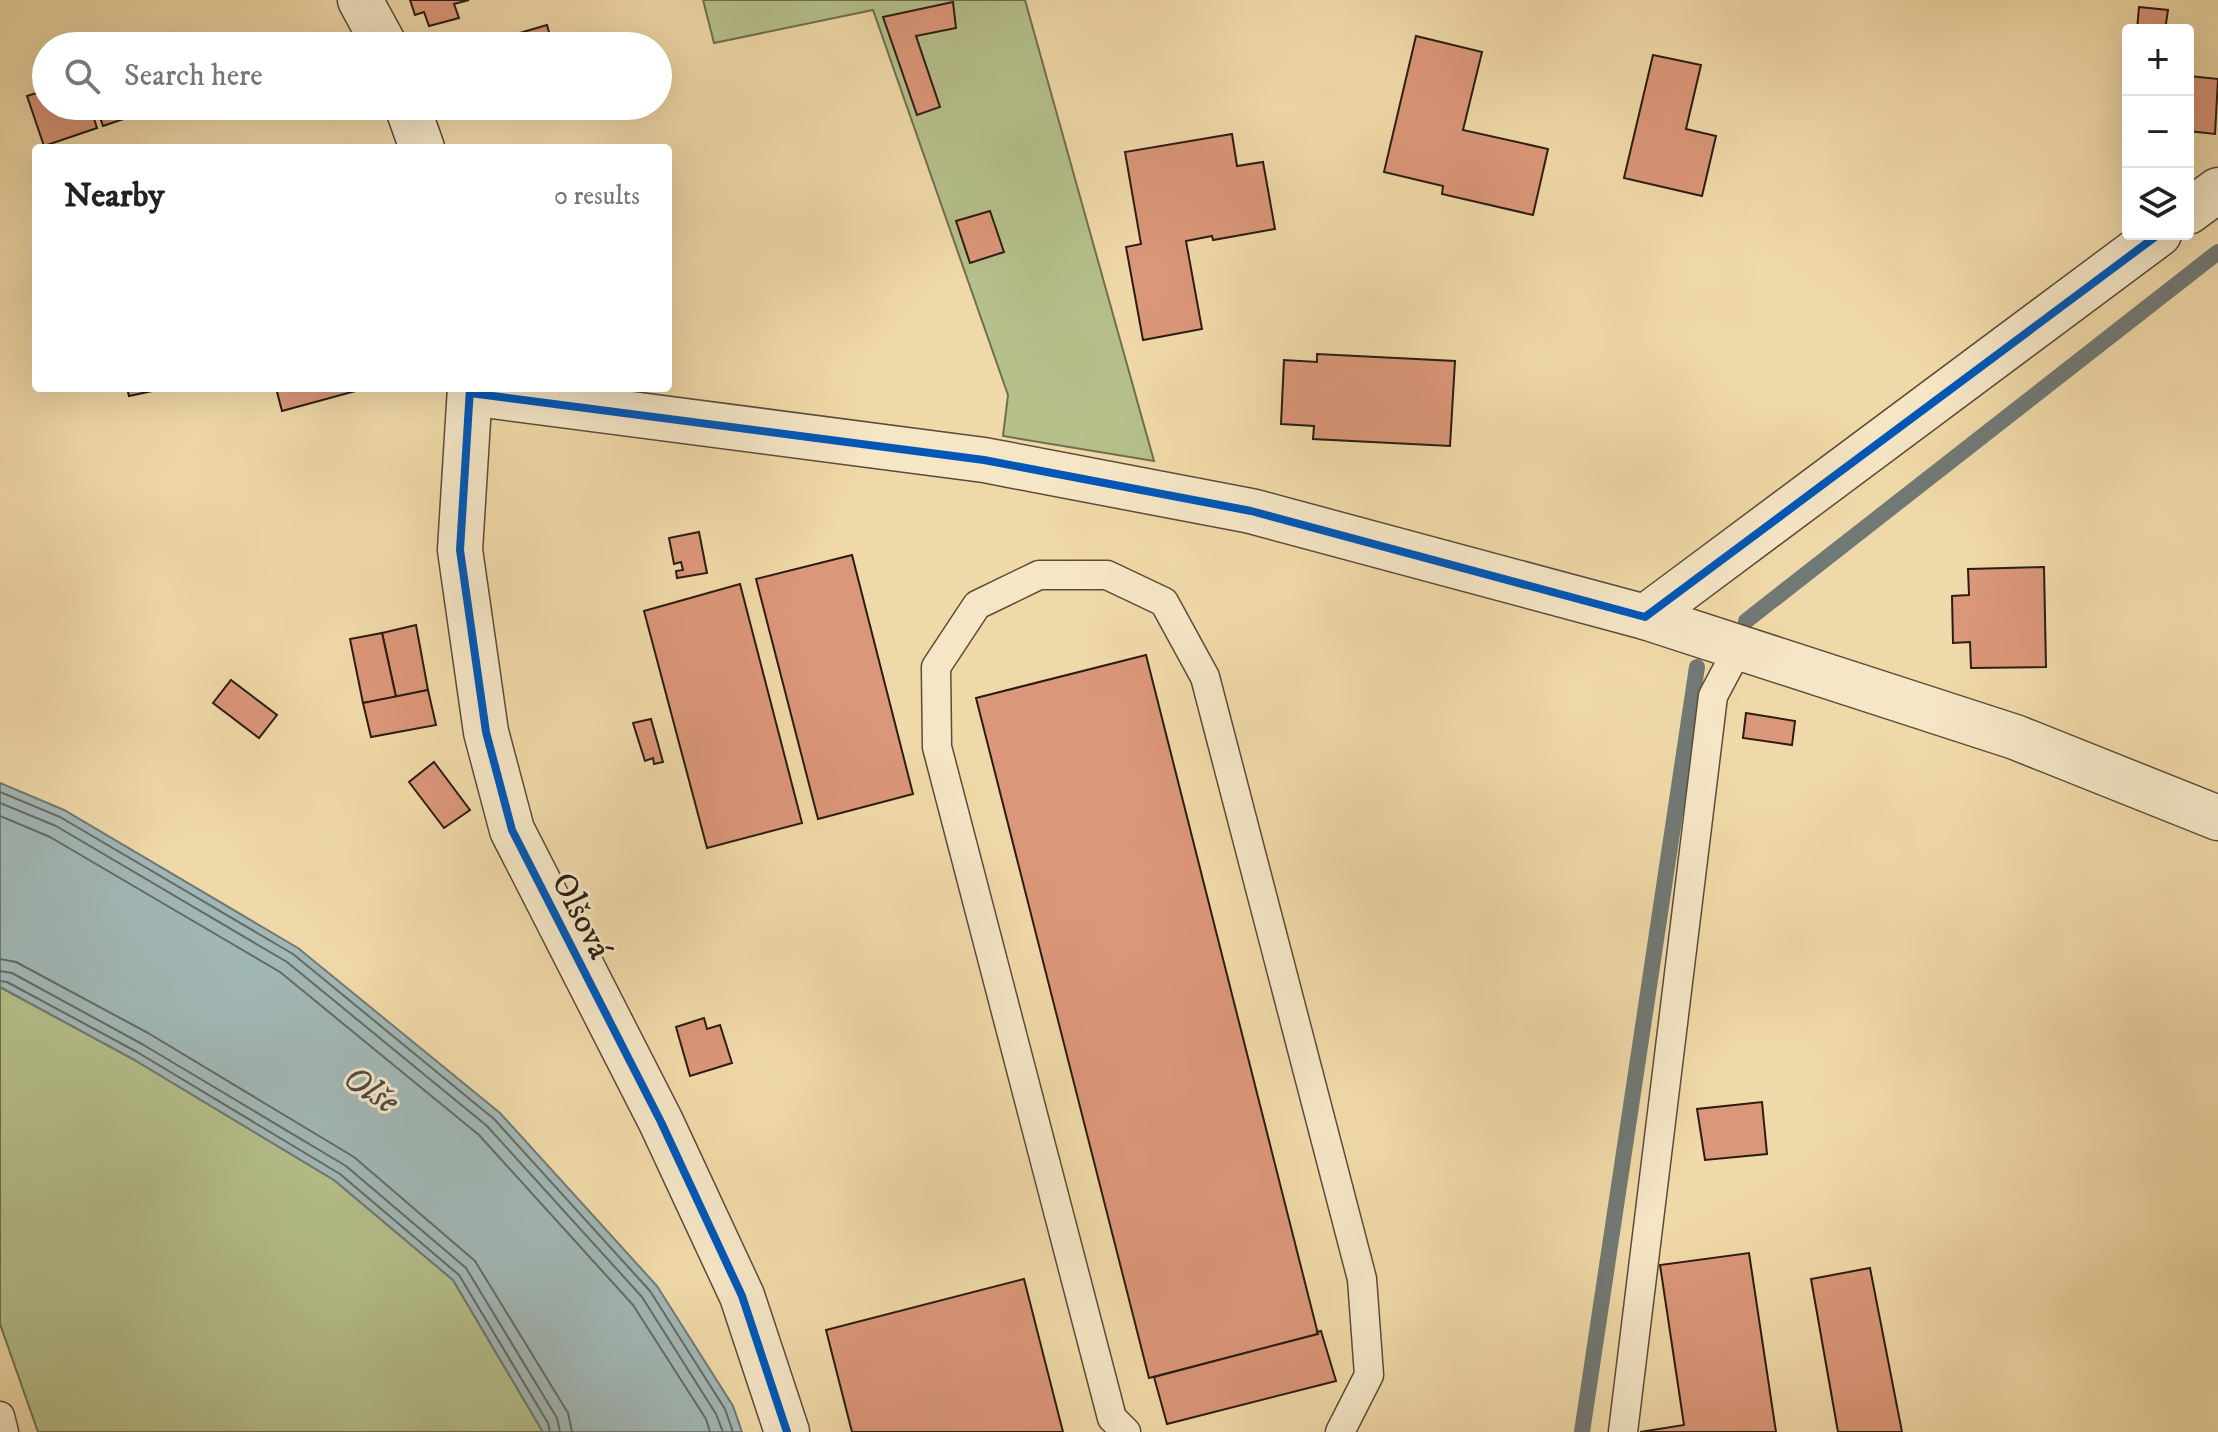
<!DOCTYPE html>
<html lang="en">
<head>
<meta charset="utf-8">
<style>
  body { margin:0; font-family:"IM FELL DW Pica",serif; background:#f2f2f2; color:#222 }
  .controls { position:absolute; right:24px; top:24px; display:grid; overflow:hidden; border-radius:8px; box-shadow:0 8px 32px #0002 }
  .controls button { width:72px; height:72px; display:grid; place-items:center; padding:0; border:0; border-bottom:2px solid #e0e0e0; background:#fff; color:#222; font:40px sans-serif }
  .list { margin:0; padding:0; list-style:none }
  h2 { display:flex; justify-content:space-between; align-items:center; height:104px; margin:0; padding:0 32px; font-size:34px }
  h2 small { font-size:26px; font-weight:400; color:#767676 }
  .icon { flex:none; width:44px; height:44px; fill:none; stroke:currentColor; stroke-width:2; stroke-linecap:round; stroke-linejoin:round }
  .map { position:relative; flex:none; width:2218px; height:1432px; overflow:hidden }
  .search { position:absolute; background:#fff; box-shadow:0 8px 32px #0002; left:32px; top:32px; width:640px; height:88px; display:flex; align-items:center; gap:20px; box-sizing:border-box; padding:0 28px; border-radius:44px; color:#767676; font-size:30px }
  .panel { position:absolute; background:#fff; box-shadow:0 8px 32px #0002; left:32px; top:144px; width:640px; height:248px; border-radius:8px }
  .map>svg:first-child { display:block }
  .green { fill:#b5c08b; stroke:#706e50; stroke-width:2 }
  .water { fill:#a1b7b5; stroke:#717975; stroke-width:2 }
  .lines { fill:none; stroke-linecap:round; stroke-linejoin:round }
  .shore { stroke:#666a65; stroke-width:2 }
  .stream { stroke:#717975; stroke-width:16 }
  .building { fill:#db9779; stroke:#2a1c15; stroke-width:2 }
  .lane-casing { stroke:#5c4b3a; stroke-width:31 }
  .street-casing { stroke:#5c4b3a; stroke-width:47 }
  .lane { stroke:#f5e6c6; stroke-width:28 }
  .street { stroke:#f5e6c6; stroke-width:44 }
  .cycleway-casing { stroke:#f5e6c6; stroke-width:13 }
  .cycleway { stroke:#0057b8; stroke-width:8 }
  .labels { text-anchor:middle; stroke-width:6; stroke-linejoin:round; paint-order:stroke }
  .street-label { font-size:34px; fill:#2a1c15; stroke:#f5e6c6 }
  .water-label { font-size:36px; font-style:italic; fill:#4e4a45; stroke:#f5e6c6 }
</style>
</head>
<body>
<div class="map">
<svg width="2218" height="1432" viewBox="0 0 2218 1432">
  <rect width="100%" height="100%" fill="#f0d9a8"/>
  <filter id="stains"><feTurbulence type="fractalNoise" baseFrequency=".0025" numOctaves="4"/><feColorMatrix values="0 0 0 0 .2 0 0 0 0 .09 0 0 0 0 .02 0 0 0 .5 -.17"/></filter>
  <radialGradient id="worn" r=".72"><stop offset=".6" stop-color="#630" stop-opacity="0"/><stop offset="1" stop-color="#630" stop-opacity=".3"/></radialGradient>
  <!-- green -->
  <g class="green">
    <polygon points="703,0 1025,0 1154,461 1003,436 1008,395 873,10 714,43"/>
    <polygon points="0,987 133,1059 334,1180 453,1280 543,1432 38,1432 0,1324"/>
  </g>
  <!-- water -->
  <polygon class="water" points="0,783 64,810 298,948 500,1113 657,1286 733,1406 742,1432 543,1432 453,1280 334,1180 133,1059 0,987"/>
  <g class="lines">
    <!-- shore -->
    <g class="shore">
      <polyline points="0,792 60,817 293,954 494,1119 650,1291 725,1409 733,1432"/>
      <polyline points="0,803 56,826 287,962 487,1126 642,1297 716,1414 723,1432"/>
      <polyline points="0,816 50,837 280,972 479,1135 633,1305 706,1419 710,1432"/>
      <polyline points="0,959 16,962 148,1033 354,1157 475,1261 568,1413 572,1432"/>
      <polyline points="0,971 12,973 142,1044 346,1166 466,1268 557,1418 560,1432"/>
      <polyline points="0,981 7,982 137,1052 340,1174 459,1275 548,1423 550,1432"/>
    </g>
    <!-- stream -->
    <g class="stream">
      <polyline points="1746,621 2218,252"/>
      <polyline points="1582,1432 1697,667"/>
    </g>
  </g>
  <!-- building -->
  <g class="building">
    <polygon points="410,0 469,0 454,4 459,18 429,26 424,12 415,15"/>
    <polygon points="953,2 956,28 916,36 940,107 917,115 883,17"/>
    <polygon points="2139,7 2168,10 2165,30 2137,30"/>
    <polygon points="547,25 553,46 475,46"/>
    <polygon points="172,33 177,46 132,46"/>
    <polygon points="1416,36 1482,52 1463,130 1548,149 1533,215 1442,194 1443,186 1384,172"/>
    <polygon points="1653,55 1701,65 1686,129 1716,136 1702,196 1624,178"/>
    <polygon points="2189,76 2218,79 2215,134 2188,131"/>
    <polygon points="46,90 46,106 90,106 97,128 44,146 27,96"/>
    <polygon points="96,106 162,106 103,126"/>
    <polygon points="1232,134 1237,166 1263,162 1275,229 1213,240 1212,236 1186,241 1202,329 1143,340 1126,247 1141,244 1125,152"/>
    <polygon points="990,211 1004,252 970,263 956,221"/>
    <polygon points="1317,354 1455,361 1450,446 1313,439 1314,426 1281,424 1284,360 1317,362"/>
    <polygon points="127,388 166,388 129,396"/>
    <polygon points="276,388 363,388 363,389 282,411"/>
    <polygon points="699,532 707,573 677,578 676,571 683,570 681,562 674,564 669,538"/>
    <polygon points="852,555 913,794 818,819 756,579"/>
    <polygon points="2044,567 2046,667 1971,668 1970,642 1953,643 1952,596 1969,595 1968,569"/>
    <polygon points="740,584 802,823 707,848 644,611"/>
    <polygon points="416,625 428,690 396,697 382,633"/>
    <polygon points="382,633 396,697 363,703 350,639"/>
    <polygon points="1146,655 1318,1334 1149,1378 976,698"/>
    <polygon points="231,680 277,715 259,738 213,703"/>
    <polygon points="428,690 436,725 371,737 363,703"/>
    <polygon points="1746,713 1795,721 1792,745 1743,738"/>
    <polygon points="651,719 663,762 654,764 653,758 645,761 633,723"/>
    <polygon points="434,762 470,810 444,828 409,782"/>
    <polygon points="704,1018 707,1029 720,1025 732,1063 690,1076 676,1027"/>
    <polygon points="1762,1102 1767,1154 1705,1160 1697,1109"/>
    <polygon points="1749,1253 1776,1432 1640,1432 1684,1425 1660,1265"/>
    <polygon points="1870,1268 1902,1432 1838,1432 1811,1279"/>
    <polygon points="1024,1279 1063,1432 852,1432 826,1330"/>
    <polygon points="1321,1331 1336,1381 1167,1424 1154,1377 1318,1334 1317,1332"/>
  </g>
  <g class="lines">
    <defs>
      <g id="lane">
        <polyline points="0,1416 4,1432"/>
        <polyline points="1126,1432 1112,1418 937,747 936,667 977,605 1039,575 1107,575 1164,602 1205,677 1362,1279 1369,1375 1340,1432"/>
        <polyline points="1623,1432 1713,696 1739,647"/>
      </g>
      <g id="street">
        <polyline points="360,0 385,46"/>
        <polyline points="407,106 422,148"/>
        <polyline points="2188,212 2218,190"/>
        <polyline points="470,388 460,550 486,732 512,830 661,1122 742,1296 787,1432"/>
        <polyline points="470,393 984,460 1251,511 1645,617 2159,234"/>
        <polyline points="1645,617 2015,737 2218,818"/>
      </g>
    </defs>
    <!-- lane casing -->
    <use href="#lane" class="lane-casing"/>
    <!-- street casing -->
    <use href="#street" class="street-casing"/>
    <!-- lane -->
    <use href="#lane" class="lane"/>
    <!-- street -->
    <use href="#street" class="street"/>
    <defs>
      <g id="cycleway">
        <polyline points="470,388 460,550 486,732 512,830 661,1122 742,1296 787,1432"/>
        <polyline points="470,393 984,460 1251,511 1645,617 2159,234"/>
      </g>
    </defs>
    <!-- cycleway casing -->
    <use href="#cycleway" class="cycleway-casing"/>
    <!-- cycleway -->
    <use href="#cycleway" class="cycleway"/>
  </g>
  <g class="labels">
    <!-- street labels -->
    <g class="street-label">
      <text transform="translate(583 915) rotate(63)" y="12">Olšová</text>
    </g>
    <!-- water labels -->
    <g class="water-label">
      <text transform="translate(372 1088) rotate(33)" y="13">Olše</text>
    </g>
  </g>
  <rect width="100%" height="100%" filter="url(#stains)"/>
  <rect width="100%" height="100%" fill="url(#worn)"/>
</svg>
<div class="controls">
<button>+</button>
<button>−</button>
<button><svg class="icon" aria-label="layers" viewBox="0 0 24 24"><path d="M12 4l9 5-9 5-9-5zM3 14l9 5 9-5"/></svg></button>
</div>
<div class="search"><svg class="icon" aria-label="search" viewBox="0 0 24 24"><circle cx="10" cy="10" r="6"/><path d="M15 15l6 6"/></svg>Search here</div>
<section class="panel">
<h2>Nearby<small>0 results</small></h2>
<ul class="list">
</ul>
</section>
</div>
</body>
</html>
